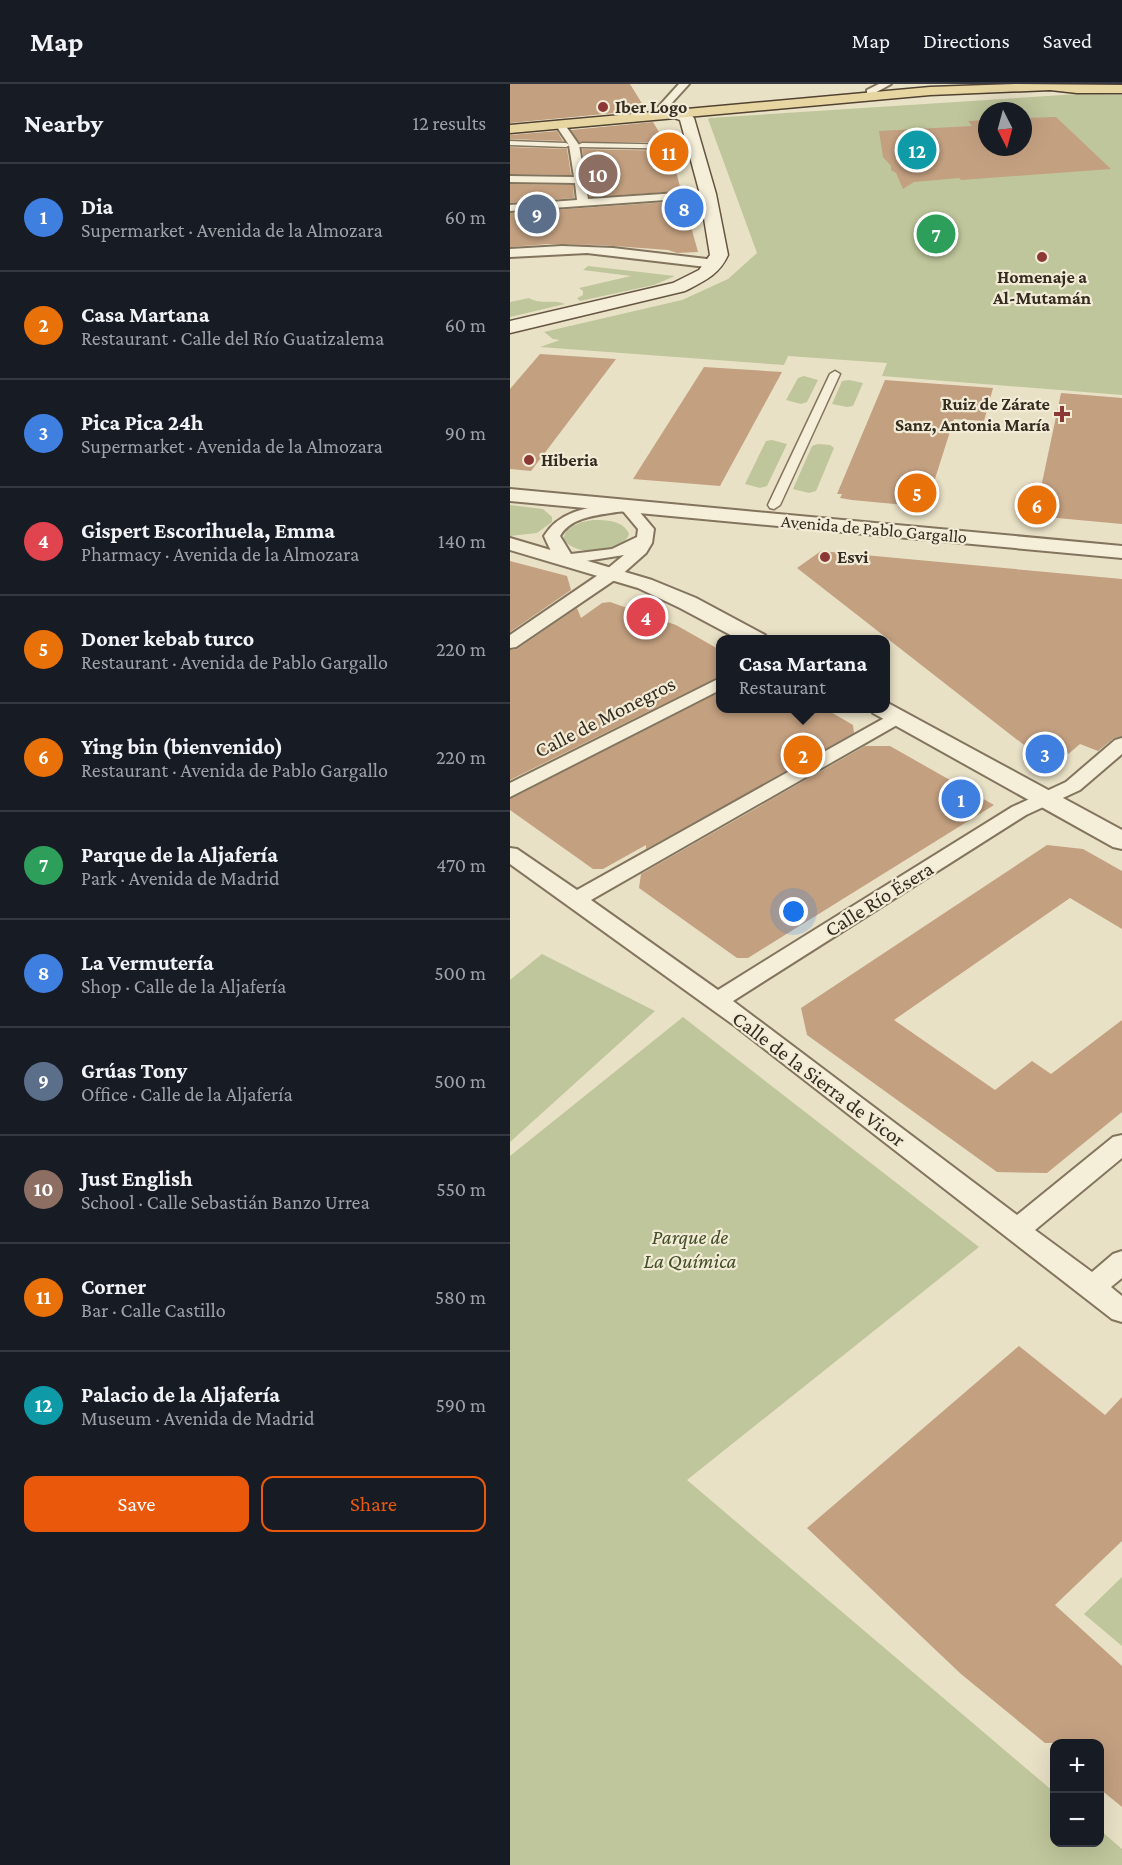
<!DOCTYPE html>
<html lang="en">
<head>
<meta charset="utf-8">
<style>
  body { margin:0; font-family:"Crimson Pro",serif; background:#20242c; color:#f1f3f6 }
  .controls { position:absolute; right:18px; bottom:18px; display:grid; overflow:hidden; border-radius:12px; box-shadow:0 6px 24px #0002 }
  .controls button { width:54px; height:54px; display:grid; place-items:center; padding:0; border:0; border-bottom:2px solid #363941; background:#171b24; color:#f1f3f6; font:30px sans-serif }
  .compass { position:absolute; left:468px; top:18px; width:54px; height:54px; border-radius:50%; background:#171b24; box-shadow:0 6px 24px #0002; rotate:174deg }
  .you { position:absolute; left:284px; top:828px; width:21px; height:21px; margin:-15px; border:4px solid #fff; border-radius:50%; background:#1a73e8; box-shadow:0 0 0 9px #1a73e833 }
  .badge { display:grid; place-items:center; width:39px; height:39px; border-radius:50%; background:#ea580c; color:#fff; font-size:20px; font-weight:700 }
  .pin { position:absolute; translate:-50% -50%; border:3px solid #fff; box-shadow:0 2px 6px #0006 }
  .popup { position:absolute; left:206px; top:551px; width:174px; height:78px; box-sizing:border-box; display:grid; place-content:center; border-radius:12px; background:#171b24; filter:drop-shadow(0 2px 4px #0005); font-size:20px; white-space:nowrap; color:#9ea1a6 }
  .popup b { font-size:22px; color:#f1f3f6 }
  .popup::after { content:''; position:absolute; left:50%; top:100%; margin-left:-12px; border:12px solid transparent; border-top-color:#171b24 }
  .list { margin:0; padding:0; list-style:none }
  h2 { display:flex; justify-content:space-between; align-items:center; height:78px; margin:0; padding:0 24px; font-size:26px }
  h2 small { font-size:20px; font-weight:400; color:#9ea1a6 }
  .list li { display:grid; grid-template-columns:39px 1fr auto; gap:18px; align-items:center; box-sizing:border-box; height:108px; padding:0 24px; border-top:2px solid #363941 }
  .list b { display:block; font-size:22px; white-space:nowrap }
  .list p { margin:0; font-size:20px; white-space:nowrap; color:#9ea1a6 }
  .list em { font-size:20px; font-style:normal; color:#9ea1a6 }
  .actions { display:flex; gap:12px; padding:18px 24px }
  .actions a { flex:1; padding:14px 0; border:2px solid #ea580c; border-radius:12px; text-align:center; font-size:21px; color:#ea580c }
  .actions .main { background:#ea580c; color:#fff }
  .map { position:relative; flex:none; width:612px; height:1781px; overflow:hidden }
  header { display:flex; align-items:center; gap:36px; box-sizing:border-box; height:84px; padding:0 30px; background:#171b24; border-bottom:2px solid #363941 }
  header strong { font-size:28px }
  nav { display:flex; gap:33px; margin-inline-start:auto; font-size:21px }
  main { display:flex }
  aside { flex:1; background:#171b24 }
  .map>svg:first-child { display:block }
  .green { fill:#bfc69b; fill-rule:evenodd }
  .building { fill:#c3a080 }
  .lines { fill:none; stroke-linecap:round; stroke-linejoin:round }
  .pedestrian-casing { stroke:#83745e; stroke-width:3 }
  .minor-casing { stroke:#83745e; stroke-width:4 }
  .tertiary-casing { stroke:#83745e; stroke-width:4 }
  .secondary-casing { stroke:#655541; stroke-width:3 }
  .primary-casing { stroke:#514232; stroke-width:3 }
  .pedestrian { fill:#f5eed9; fill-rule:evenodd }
  .minor { fill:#f5eed9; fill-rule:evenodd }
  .tertiary { fill:#f5eed9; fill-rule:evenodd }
  .secondary { fill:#f5eed9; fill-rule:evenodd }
  .primary { fill:#e8d6a2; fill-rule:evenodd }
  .poi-dot { fill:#8c3834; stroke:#f2ebd5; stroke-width:2 }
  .labels { text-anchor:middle; stroke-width:4.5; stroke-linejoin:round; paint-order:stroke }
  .far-poi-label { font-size:18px; font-weight:bold; fill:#352b20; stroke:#f2ebd5; text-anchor:start }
  .far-street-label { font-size:18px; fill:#352b20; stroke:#f2ebd5 }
  .street-label { font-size:21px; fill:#352b20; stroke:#f2ebd5 }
  .park-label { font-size:21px; font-style:italic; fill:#434f29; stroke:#f2ebd5 }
</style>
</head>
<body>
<header>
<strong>Map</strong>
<nav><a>Map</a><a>Directions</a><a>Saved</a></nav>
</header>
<main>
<aside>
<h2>Nearby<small>12 results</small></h2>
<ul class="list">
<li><span class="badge" style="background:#3f7fe0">1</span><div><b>Dia</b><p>Supermarket · Avenida de la Almozara</p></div><em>60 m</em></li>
<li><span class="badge" style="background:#e8710a">2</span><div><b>Casa Martana</b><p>Restaurant · Calle del Río Guatizalema</p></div><em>60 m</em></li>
<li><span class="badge" style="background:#3f7fe0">3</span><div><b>Pica Pica 24h</b><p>Supermarket · Avenida de la Almozara</p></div><em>90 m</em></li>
<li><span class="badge" style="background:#e0444e">4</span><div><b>Gispert Escorihuela, Emma</b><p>Pharmacy · Avenida de la Almozara</p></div><em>140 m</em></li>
<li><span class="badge" style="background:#e8710a">5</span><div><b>Doner kebab turco</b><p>Restaurant · Avenida de Pablo Gargallo</p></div><em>220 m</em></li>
<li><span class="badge" style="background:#e8710a">6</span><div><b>Ying bin (bienvenido)</b><p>Restaurant · Avenida de Pablo Gargallo</p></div><em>220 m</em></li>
<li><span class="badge" style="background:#2e9e5b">7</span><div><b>Parque de la Aljafería</b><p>Park · Avenida de Madrid</p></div><em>470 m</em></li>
<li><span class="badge" style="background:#3f7fe0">8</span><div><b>La Vermutería</b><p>Shop · Calle de la Aljafería</p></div><em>500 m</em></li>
<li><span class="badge" style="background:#5c6f8a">9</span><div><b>Grúas Tony</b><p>Office · Calle de la Aljafería</p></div><em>500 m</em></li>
<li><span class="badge" style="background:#8d6e63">10</span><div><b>Just English</b><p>School · Calle Sebastián Banzo Urrea</p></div><em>550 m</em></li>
<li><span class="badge" style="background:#e8710a">11</span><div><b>Corner</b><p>Bar · Calle Castillo</p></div><em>580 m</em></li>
<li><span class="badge" style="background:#0f9aa8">12</span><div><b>Palacio de la Aljafería</b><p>Museum · Avenida de Madrid</p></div><em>590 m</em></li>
</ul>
<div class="actions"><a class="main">Save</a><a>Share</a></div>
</aside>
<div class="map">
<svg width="612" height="1781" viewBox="0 0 612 1781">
  <rect width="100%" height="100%" fill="#e9e1c6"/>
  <!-- green -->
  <g class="green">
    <path d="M568,10l44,1v300l-240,-19 5,-13 -99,-7 -4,9 -244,-18 20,-7 -7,-1 -9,-7 138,-32 46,-21 29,-26 -49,-134 2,-1zM477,27h36v36h-36z"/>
    <polygon points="78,182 165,192 144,201 70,217 67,214 73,211 73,207 69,204 121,192 73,186"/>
    <path d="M19,214c12,7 25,1 36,6l-55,13v-15z"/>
    <polygon points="294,292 308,296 297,318 291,320 276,316 288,294"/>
    <polygon points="339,296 353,299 343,322 337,323 322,320 332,297"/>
    <polygon points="262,356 277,360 257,402 250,404 235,400 256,357"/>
    <polygon points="308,360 320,361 324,364 306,407 299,409 283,405 302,362"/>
    <polygon points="0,421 33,425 42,433 42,438 27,449 0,452"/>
    <path d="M83,436c13,0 30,0 36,14 -8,22 -53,23 -66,5l4,-10 15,-7z"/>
    <polygon points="32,870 145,927 0,1058 0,896"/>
    <polygon points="173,933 469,1163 177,1396 544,1708 544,1758 590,1758 590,1746 612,1765 612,1781 0,1781 0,1072"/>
    <polygon points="612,1493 612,1562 574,1530"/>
  </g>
  <!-- building -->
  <g class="building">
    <polygon points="0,0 120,0 136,26 0,39"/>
    <polygon points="546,33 601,85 451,96 449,94 404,98 393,105 386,89 381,86 381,82 373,73 369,47 462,42 458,37 477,36 477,63 513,63 513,34"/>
    <polygon points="143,38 155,58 69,58 61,46"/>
    <polygon points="47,47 53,57 0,55 0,51"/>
    <polygon points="0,63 57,65 61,91 0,90"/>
    <polygon points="72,65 161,67 171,107 80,113"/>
    <polygon points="0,100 63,101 64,114 0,119"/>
    <polygon points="174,117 188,168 167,169 158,166 90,161 38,160 0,163 0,129"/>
    <polygon points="30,270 106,275 21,387 0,385 0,305"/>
    <polygon points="194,283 272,288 210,402 123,395"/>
    <polygon points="375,296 483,304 474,337 444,335 416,423 342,416 330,414 332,410 327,410"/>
    <polygon points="551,309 612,314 612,440 525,432"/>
    <polygon points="311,467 612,495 612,652 604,654 588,667 570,660 549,678 541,679 528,672 287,484"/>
    <polygon points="0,477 57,492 61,506 0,548"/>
    <polygon points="100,518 166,541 210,566 210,592 0,696 0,566 7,565 67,524 71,534 92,519"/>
    <polygon points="210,608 210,624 314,624 343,641 344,649 136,765 136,761 93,785 83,785 0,726 0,715"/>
    <polygon points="355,662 380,662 484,721 238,874 227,874 129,804 131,790"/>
    <polygon points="537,761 573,765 612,787 612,845 560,814 384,936 485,1006 522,977 541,990 612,936 612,1028 537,1089 487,1088 297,951 291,924"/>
    <polygon points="509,1262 595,1331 612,1313 612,1457 545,1521 612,1582 612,1723 590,1705 590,1659 535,1659 451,1590 297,1444"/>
  </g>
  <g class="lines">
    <defs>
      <g id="pedestrian">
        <polygon points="0,57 56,59 60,61 56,63 0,61"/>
        <polygon points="72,59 184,61 188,63 184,65 69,63 68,61"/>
        <polygon points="325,287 330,290 270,421 264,425 260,424 258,421 320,290"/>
      </g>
      <g id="minor">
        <polygon points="169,0 179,0 159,22 157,28 151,28 149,22"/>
        <polygon points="369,0 381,0 363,10 357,10 357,6"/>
        <polygon points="50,37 53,38 69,61 78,115 198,107 203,110 198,113 0,127 0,121 67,116 65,99 0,98 0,92 64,93 59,61 45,40"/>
        <polygon points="52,162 103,164 205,176 211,180 205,184 77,169 0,173 0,165"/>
        <path d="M117,417l5,2 22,26 -2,14 -6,10 -27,24 -103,70 -6,1v-13l97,-66 17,-14 -57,9c-13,-3 -18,-17 -23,-28 18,-29 53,-29 83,-35zM113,427l15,18 -1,8 -25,12 -41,5 -11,-18c12,-21 42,-21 63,-25z"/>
        <polygon points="210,594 210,606 0,713 0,699"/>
        <polygon points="387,627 394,629 396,633 394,637 81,816 208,906 502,723 556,698 605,656 612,654 612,670 570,706 516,731 223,917 507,1131 603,1053 612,1051 612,1074 525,1146 582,1188 603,1170 612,1167 612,1194 601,1203 612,1212 612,1238 602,1235 225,942 0,780 0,764 7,765 67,806"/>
      </g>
      <g id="tertiary">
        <polygon points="0,405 612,462 612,474 0,417"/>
        <polygon points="0,454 142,496 186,514 255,551 258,556 230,556 170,524 128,504 0,466"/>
        <polygon points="376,618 612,746 612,765 603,763 363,629 360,624 376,624"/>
      </g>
      <path id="secondary" d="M154,22l23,5 7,7 22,76 12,61c-9,20 -24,26 -43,36l-175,42v-12l163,-38 26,-13 11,-15 -10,-61 -20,-74 -21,-7 -2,-3 2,-3z"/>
      <polygon id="primary" points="505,0 612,1 612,9 567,9 540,6 420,11 0,49 0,41 420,3"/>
    </defs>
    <!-- pedestrian casing -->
    <use href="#pedestrian" class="pedestrian-casing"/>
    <!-- minor casing -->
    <use href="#minor" class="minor-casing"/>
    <!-- tertiary casing -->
    <use href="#tertiary" class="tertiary-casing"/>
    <!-- secondary casing -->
    <use href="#secondary" class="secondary-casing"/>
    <!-- primary casing -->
    <use href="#primary" class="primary-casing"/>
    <!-- pedestrian -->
    <use href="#pedestrian" class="pedestrian"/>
    <!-- minor -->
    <use href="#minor" class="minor"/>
    <!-- tertiary -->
    <use href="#tertiary" class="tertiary"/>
    <!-- secondary -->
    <use href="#secondary" class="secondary"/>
    <!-- primary -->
    <use href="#primary" class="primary"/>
  </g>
  <!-- markers -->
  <g class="poi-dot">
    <circle cx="93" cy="23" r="6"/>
    <circle cx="532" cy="173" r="6"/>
    <path d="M549 321h6v6h6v6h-6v6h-6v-6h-6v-6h6z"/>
    <circle cx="19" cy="376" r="6"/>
    <circle cx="315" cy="473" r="6"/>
  </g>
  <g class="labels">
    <!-- far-poi labels -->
    <g class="far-poi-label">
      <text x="105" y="29">Iber Logo</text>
      <text x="532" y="199" text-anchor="middle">Homenaje a<tspan x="532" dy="21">Al-Mutamán</tspan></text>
      <text x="540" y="326" text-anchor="end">Ruiz de Zárate<tspan x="540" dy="21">Sanz, Antonia María</tspan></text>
      <text x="31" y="382">Hiberia</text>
      <text x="327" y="479">Esvi</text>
    </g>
    <!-- far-street labels -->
    <g class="far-street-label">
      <text transform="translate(364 445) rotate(5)" y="6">Avenida de Pablo Gargallo</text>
    </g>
    <!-- street labels -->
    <g class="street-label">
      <text transform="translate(95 633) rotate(-27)" y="7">Calle de Monegros</text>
      <text transform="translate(369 815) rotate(-32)" y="7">Calle Río Ésera</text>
      <text transform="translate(309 995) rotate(37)" y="7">Calle de la Sierra de Vicor</text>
    </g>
    <!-- park labels -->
    <g class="park-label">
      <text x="180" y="1160">Parque de<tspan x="180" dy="24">La Química</tspan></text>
    </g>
  </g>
</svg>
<div class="controls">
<button>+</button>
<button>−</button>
</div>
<svg class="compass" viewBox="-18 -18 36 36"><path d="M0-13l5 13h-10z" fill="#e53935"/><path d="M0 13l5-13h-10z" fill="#9ea1a6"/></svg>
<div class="you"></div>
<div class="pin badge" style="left:451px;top:715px;background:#3f7fe0">1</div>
<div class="pin badge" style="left:293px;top:671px;background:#e8710a">2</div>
<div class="popup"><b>Casa Martana</b>Restaurant</div>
<div class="pin badge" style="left:535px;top:670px;background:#3f7fe0">3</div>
<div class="pin badge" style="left:136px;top:533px;background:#e0444e">4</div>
<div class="pin badge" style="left:407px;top:409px;background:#e8710a">5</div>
<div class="pin badge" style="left:527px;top:421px;background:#e8710a">6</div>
<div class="pin badge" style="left:426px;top:150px;background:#2e9e5b">7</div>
<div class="pin badge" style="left:174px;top:124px;background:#3f7fe0">8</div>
<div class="pin badge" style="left:27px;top:130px;background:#5c6f8a">9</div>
<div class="pin badge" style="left:88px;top:90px;background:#8d6e63">10</div>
<div class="pin badge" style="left:159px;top:68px;background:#e8710a">11</div>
<div class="pin badge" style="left:407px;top:66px;background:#0f9aa8">12</div>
</div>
</main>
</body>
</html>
